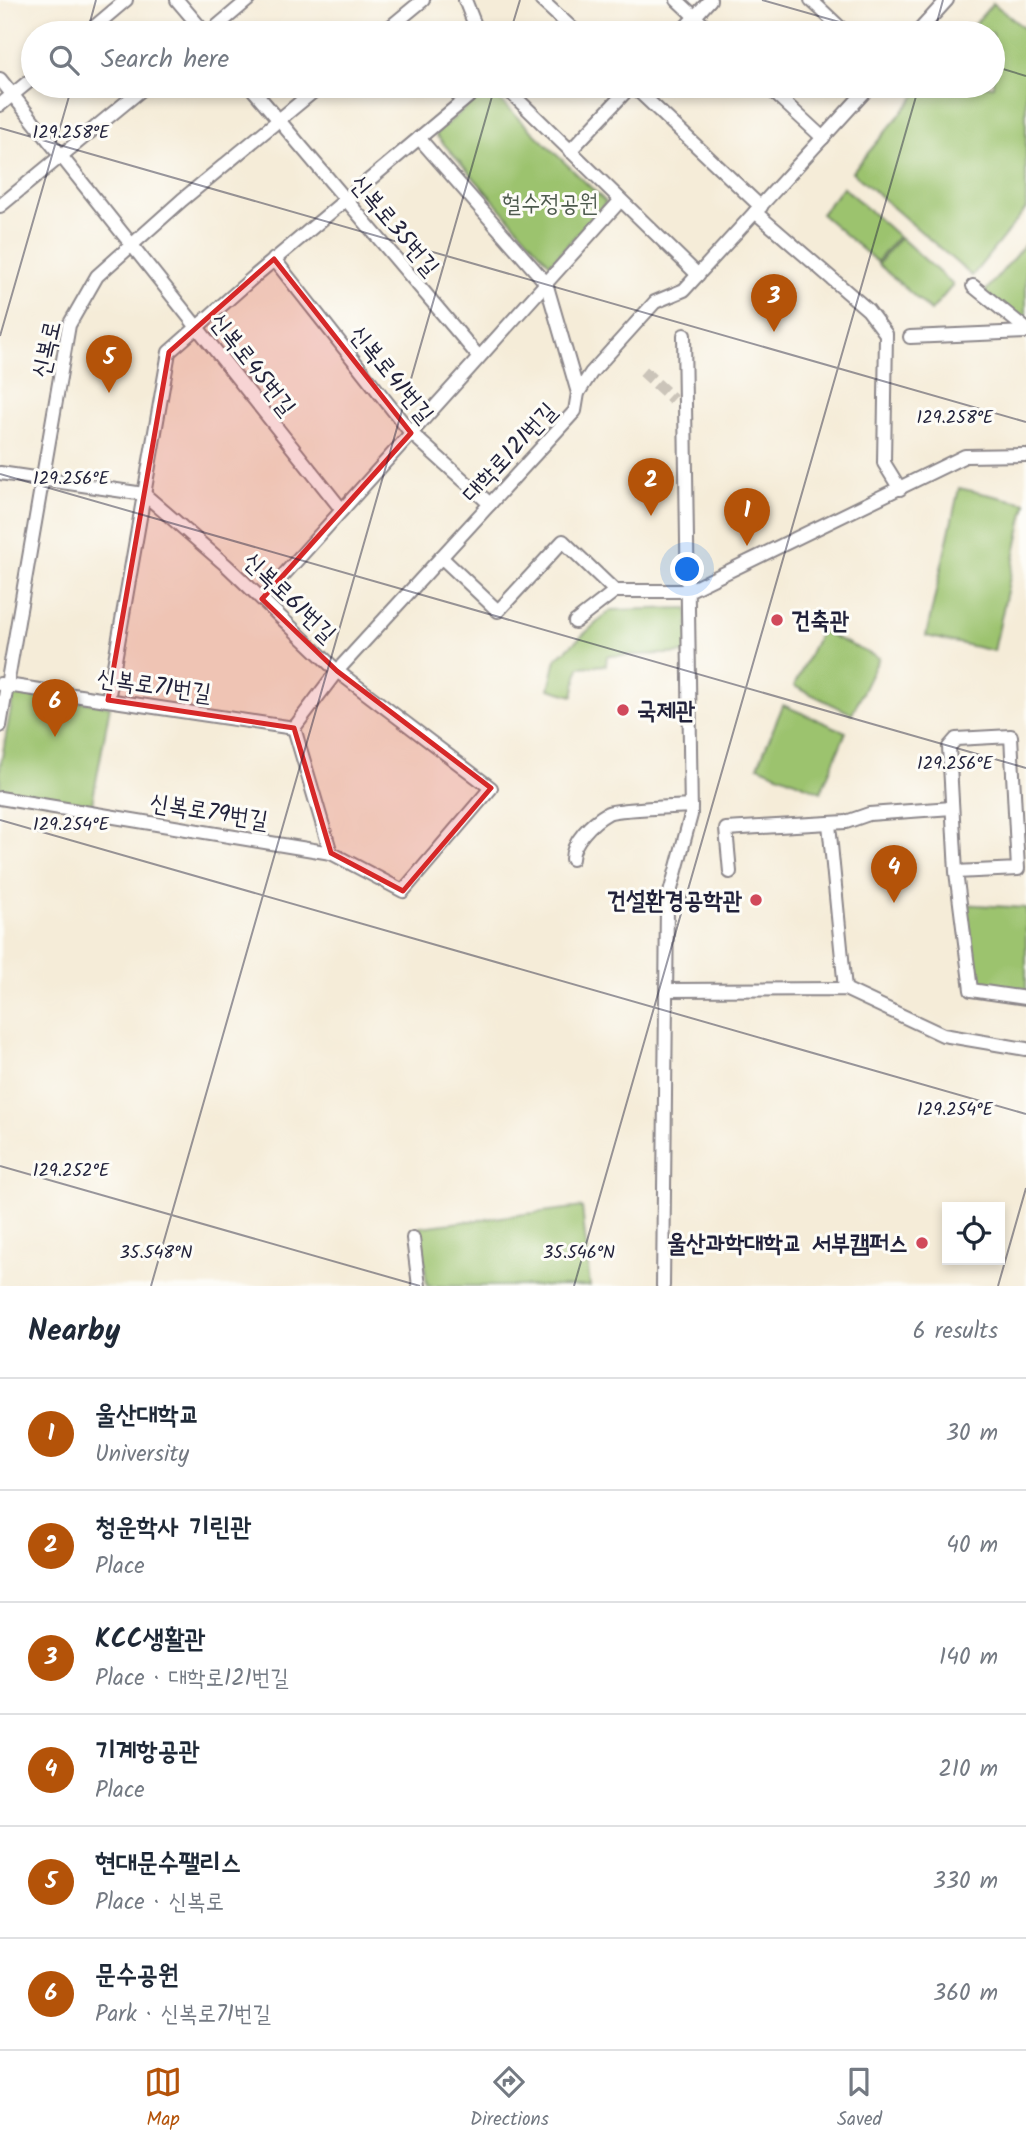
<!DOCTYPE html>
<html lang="en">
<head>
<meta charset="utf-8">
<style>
  body { margin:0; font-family:Kalam,"Poor Story",sans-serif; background:#f6f6f7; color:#1f2937 }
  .controls { position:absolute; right:21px; bottom:21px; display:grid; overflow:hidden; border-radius:0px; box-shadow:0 4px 10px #0003 }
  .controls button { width:63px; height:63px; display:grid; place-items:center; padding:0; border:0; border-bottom:2px solid #e0e1e3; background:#fff; color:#1f2937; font:35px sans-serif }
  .you { position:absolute; left:688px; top:570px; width:24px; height:24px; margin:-18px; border:5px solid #fff; border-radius:50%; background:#1a73e8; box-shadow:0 0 0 10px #1a73e833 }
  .badge { display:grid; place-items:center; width:46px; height:46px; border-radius:50%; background:#b45309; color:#fff; font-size:23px; font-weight:700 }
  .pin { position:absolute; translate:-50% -58px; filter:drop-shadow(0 2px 4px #0008) }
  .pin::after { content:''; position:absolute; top:37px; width:24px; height:21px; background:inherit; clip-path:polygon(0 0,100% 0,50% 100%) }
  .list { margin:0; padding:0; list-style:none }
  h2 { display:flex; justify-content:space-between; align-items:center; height:91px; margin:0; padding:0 28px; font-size:30px }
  h2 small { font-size:23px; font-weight:400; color:#747a83 }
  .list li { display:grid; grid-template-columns:46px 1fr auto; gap:21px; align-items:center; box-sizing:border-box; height:112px; padding:0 28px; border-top:2px solid #e0e1e3 }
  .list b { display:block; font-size:26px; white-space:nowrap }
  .list p { margin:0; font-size:23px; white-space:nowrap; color:#747a83 }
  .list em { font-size:23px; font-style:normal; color:#747a83 }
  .icon { flex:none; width:38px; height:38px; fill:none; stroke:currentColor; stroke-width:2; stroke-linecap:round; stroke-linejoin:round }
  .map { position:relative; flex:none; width:1026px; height:1286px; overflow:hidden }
  .search { position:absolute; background:#fff; box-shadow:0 4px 10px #0003; left:21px; right:21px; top:21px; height:77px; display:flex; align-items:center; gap:18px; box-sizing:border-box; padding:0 24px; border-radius:38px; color:#747a83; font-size:26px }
  .sheet { height:763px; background:#fff }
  nav { display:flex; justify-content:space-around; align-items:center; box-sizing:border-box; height:98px; border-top:2px solid #e0e1e3; background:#fff; font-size:19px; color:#747a83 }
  nav a { display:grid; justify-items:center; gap:4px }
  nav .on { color:#b45309 }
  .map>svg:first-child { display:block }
  .green { fill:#9cc36e; stroke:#5f7254; stroke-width:2 }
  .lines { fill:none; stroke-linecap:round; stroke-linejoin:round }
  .minor-tunnel { stroke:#cbc4b9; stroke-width:12; stroke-dasharray:12 6; stroke-linecap:butt }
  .minor-casing { stroke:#8c878a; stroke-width:16 }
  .minor { stroke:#fff; stroke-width:12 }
  .marked { fill:#d62828; fill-opacity:0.2; stroke:#d62828; stroke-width:5; stroke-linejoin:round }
  .ticks { fill:none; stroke:#22223b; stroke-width:2; stroke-opacity:0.45 }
  .poi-dot { fill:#d1495b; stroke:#fdfcf7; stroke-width:2.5 }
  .labels { text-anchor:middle; stroke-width:6; stroke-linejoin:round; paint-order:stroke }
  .park-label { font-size:24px; fill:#4d5a4d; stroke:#fdfcf7 }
  .street-label { font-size:24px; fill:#22223b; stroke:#fdfcf7 }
  .poi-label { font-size:24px; font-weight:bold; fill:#22223b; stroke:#fdfcf7; text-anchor:start }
  .ticks-label { font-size:18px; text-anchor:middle; fill:#22223b; stroke:#fdfcf7; stroke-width:6; stroke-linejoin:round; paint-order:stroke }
</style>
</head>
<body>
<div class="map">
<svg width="1026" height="1286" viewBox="0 0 1026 1286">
  <rect width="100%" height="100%" fill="#fdfcf7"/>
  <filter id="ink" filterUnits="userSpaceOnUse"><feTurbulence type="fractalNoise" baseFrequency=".0143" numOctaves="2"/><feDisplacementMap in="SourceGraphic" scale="14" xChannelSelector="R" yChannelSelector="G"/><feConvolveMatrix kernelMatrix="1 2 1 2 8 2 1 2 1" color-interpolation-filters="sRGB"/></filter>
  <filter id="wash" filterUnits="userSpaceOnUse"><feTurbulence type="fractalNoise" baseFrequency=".00686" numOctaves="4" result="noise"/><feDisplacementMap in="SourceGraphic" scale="28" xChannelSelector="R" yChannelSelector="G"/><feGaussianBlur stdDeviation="1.57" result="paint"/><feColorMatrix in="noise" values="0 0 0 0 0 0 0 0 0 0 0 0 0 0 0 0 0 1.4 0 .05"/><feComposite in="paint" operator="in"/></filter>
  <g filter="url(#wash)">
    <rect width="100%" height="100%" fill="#f5ecd8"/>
    <!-- green -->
    <g class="green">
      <polygon points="993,3 1026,30 1026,209 972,276 852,172 924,86 993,86 993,33 967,33"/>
      <polygon points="488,89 606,202 550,264 435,134"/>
      <polygon points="843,187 898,236 877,262 821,214"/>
      <polygon points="900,237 953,285 931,311 878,264"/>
      <polygon points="1026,243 1026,329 983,294"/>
      <polygon points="959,488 1026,503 994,651 926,636"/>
      <polygon points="688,608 689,653 607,656 606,665 579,667 573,696 549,689 556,659 611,610"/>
      <polygon points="821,631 879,658 852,714 794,686"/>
      <polygon points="14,692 110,706 91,809 0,794 0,768"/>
      <polygon points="783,705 846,732 821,792 758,766"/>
      <polygon points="960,904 1026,908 1026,998 971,990"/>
      <polygon points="582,1207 590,1286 427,1286 420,1227"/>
    </g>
  </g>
  <g filter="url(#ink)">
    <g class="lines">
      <!-- minor-tunnel -->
      <polyline class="minor-tunnel" points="643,371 673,399"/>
      <defs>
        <g id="minor">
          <polyline points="177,0 205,33"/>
          <polyline points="465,0 478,33"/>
          <polyline points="541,0 577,33"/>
          <polyline points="677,0 712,33"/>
          <polyline points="811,0 846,33"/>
          <polyline points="87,33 126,0"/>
          <polyline points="209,33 248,0"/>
          <polyline points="383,33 423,0"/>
          <polyline points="680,33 710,0"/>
          <polyline points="917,33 947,0"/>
          <polyline points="0,79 342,510"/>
          <polyline points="250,86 479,357"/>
          <polyline points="504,86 698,275"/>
          <polyline points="633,86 761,207"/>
          <polyline points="767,86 823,138"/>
          <polyline points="0,105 33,78"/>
          <polyline points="419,138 546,283 578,393"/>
          <polyline points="570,151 631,86"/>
          <polyline points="0,206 146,86"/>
          <polyline points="755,212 868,310 886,334 884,463 900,489"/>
          <polyline points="274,259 411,433 490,504"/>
          <polyline points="973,286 1026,329"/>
          <polyline points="910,337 1026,332"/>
          <polyline points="0,473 144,494 227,566 337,671 491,788 403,891 331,853 0,798"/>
          <polyline points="441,557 498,611 563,541 615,591 688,591 965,456 1026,455"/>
          <polyline points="262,599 620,201"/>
          <polyline points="575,622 615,591"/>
          <polyline points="0,684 294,728"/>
          <polyline points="108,700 169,352 256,275 481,86"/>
          <polyline points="0,726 69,325 97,276 182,200 320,86"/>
          <polyline points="829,824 845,989"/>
          <polyline points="331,853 294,728 337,671 575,411 578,393 591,373 655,302 684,290 870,86"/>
          <path d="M572,859c0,-17 20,-37 36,-46 8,-4 68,-6 83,-7"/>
          <polyline points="730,872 726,829 846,822 869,814 952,808"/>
          <polyline points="956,872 1018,869 1011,736 956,739 949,747 956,872 971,990 1026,998"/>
          <polyline points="666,990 845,989 943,1035 1026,1049"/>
          <polyline points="413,1238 419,1286"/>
          <polyline points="663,1286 667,904 691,815 684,335"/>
        </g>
      </defs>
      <!-- minor casing -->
      <use href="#minor" class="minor-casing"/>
      <!-- minor -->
      <use href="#minor" class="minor"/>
    </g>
  </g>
  <!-- marked area -->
  <path class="marked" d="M274,259l137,174 -149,166 75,72 154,117 -88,103 -72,-38 -37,-125 -186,-28 61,-348z"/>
  <!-- ticks -->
  <path class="ticks" d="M762,0l116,33M87,33l9,-33M510,33l10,-33M934,33l9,-33M993,66l33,10M0,128l1026,294M0,336l72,-250M0,474l1026,294M0,820l1026,294M0,1166l420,120M151,1286l344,-1200M574,1286l345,-1200M998,1286l28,-98"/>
  <!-- markers -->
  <g class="poi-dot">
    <circle cx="777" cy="620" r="7"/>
    <circle cx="623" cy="710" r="7"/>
    <circle cx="756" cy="900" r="7"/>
    <circle cx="922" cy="1243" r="7"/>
  </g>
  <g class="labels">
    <!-- park labels -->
    <g class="park-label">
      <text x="550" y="211">헐수정공원</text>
    </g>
    <!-- street labels -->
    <g class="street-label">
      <text transform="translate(395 225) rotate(50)" y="8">신복로35번길</text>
      <text transform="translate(46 349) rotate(-77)" y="8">신복로</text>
      <text transform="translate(253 364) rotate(52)" y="8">신복로45번길</text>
      <text transform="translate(392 374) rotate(51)" y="8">신복로41번길</text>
      <text transform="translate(509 452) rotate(-47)" y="8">대학로121번길</text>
      <text transform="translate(290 597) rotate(44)" y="8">신복로61번길</text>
      <text transform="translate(154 685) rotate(8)" y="8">신복로71번길</text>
      <text transform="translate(209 811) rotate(9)" y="8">신복로79번길</text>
    </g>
    <!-- poi labels -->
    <g class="poi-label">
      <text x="791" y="628">건축관</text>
      <text x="637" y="718">국제관</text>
      <text x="742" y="908" text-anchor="end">건설환경공학관</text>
      <text x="908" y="1251" text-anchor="end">울산과학대학교 서부캠퍼스</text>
    </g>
  </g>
  <g class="ticks-label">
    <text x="71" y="138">129.258°E</text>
    <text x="955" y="423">129.258°E</text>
    <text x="71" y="484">129.256°E</text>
    <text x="955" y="769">129.256°E</text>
    <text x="71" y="830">129.254°E</text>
    <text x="955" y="1115">129.254°E</text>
    <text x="71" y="1176">129.252°E</text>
    <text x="156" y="1258">35.548°N</text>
    <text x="579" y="1258">35.546°N</text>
  </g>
</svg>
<div class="controls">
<button><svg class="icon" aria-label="locate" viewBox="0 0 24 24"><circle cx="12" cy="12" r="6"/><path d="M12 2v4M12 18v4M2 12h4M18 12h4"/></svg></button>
</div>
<div class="you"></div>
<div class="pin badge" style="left:747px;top:546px">1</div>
<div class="pin badge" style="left:651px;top:516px">2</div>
<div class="pin badge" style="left:774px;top:332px">3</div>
<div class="pin badge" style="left:894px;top:903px">4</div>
<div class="pin badge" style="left:109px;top:393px">5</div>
<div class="pin badge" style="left:55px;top:737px">6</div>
<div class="search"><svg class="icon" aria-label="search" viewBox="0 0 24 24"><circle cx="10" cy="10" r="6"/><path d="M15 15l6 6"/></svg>Search here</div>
</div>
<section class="sheet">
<h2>Nearby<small>6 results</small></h2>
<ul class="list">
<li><span class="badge">1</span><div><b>울산대학교</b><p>University</p></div><em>30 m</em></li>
<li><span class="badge">2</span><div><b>청운학사 기린관</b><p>Place</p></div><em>40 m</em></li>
<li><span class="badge">3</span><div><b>KCC생활관</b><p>Place · 대학로121번길</p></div><em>140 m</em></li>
<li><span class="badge">4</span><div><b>기계항공관</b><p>Place</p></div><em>210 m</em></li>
<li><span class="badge">5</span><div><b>현대문수팰리스</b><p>Place · 신복로</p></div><em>330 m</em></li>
<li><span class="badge">6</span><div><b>문수공원</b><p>Park · 신복로71번길</p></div><em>360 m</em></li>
</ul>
</section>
<nav>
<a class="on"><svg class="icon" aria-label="map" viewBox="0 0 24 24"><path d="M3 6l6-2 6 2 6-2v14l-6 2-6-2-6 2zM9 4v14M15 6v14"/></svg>Map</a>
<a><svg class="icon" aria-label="directions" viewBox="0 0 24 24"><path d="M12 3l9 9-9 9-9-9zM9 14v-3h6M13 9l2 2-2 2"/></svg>Directions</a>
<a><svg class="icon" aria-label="saved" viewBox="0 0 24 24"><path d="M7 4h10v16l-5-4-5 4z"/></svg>Saved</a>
</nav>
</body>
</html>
